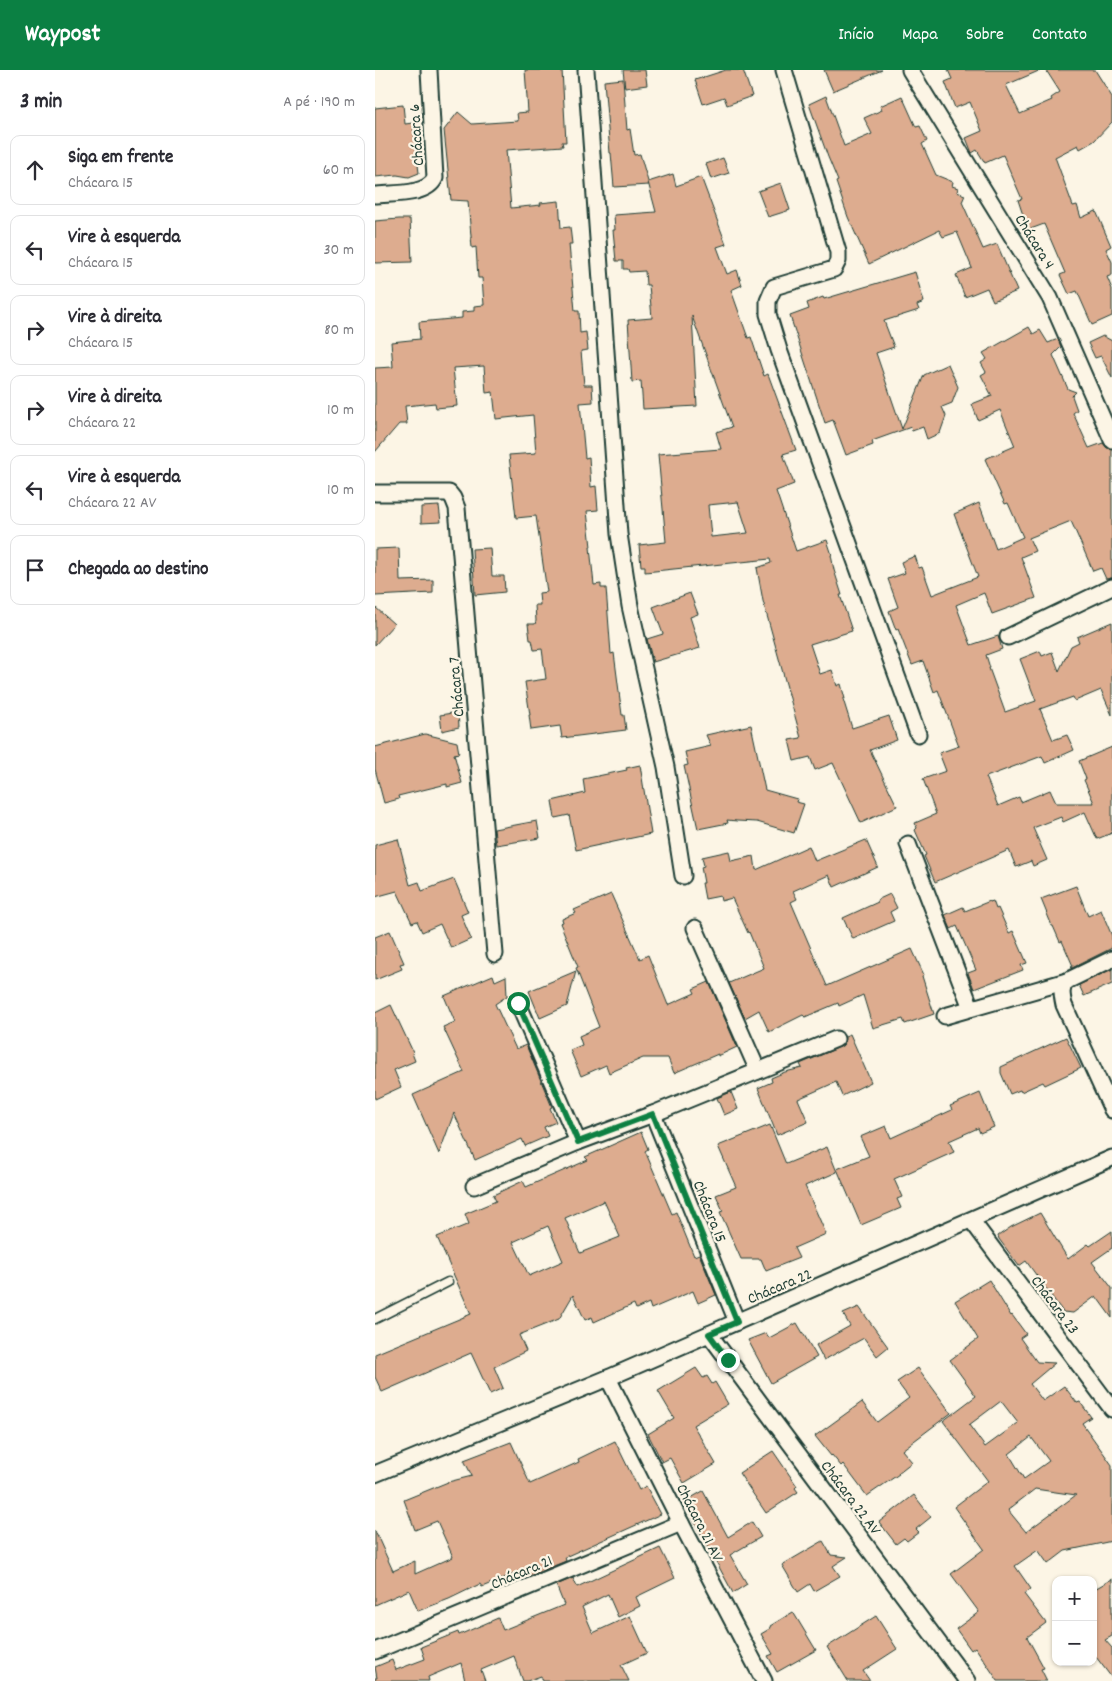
<!DOCTYPE html>
<html lang="pt">
<head>
<meta charset="utf-8">
<style>
  body { margin:0; font-family:Dekko,sans-serif; background:#f7f7f7; color:#2b2b33 }
  .controls { position:absolute; right:15px; bottom:15px; display:grid; overflow:hidden; border-radius:10px; box-shadow:0 1px 4px #0004 }
  .controls button { width:45px; height:45px; display:grid; place-items:center; padding:0; border:0; border-bottom:1px solid #e1e1e2; background:#fff; color:#2b2b33; font:25px sans-serif }
  .stop { position:absolute; width:15px; height:15px; margin:-11px; border:4px solid #0b8043; border-radius:50%; background:#fff }
  .stop.end { background:#0b8043; border-color:#fff; box-shadow:0 1px 5px #0008 }
  .list { margin:0; padding:0; list-style:none }
  h2 { display:flex; justify-content:space-between; align-items:center; height:65px; margin:0; padding:0 20px; font-size:21px }
  h2 small { font-size:16px; font-weight:400; color:#7c7c81 }
  .list li { display:grid; grid-template-columns:32px 1fr auto; gap:15px; align-items:center; box-sizing:border-box; height:70px; margin:0 10px 10px; padding:0 10px; border:1px solid #e1e1e2; border-radius:10px }
  .list b { display:block; font-size:19px; white-space:nowrap }
  .list p { margin:0; font-size:16px; white-space:nowrap; color:#7c7c81 }
  .list em { font-size:16px; font-style:normal; color:#7c7c81 }
  .icon { flex:none; width:28px; height:28px; fill:none; stroke:currentColor; stroke-width:2; stroke-linecap:round; stroke-linejoin:round }
  .map { position:relative; flex:none; width:737px; height:1611px; overflow:hidden }
  header { display:flex; align-items:center; gap:30px; box-sizing:border-box; height:70px; padding:0 25px; background:#0b8043; color:#fff }
  header strong { font-size:24px }
  nav { display:flex; gap:28px; margin-inline-start:auto; font-size:18px }
  main { display:flex }
  aside { flex:1; background:#fff }
  .map>svg:first-child { display:block }
  .building { fill:#ddac8f; stroke:#1f3d34; fill-rule:evenodd }
  .lines { fill:none; stroke-linecap:round; stroke-linejoin:round }
  .lane-casing { stroke:#1f3d34; stroke-width:11 }
  .street-casing { stroke:#1f3d34; stroke-width:19 }
  .lane { stroke:#fcf5e5; stroke-width:8 }
  .street { stroke:#fcf5e5; stroke-width:15 }
  .route { stroke:#0b8043; stroke-width:6 }
  .labels { text-anchor:middle; stroke-width:4.5; stroke-linejoin:round; paint-order:stroke }
  .street-label { font-size:16px; fill:#1f3d34; stroke:#fcf5e5 }
</style>
</head>
<body>
<header>
<strong>Waypost</strong>
<nav><a>Início</a><a>Mapa</a><a>Sobre</a><a>Contato</a></nav>
</header>
<main>
<aside>
<h2>3 min<small>A pé · 190 m</small></h2>
<ul class="list">
<li><svg class="icon" aria-label="ahead" viewBox="0 0 24 24"><path d="M12 20V5M6 11l6-6 6 6"/></svg><div><b>Siga em frente</b><p>Chácara 15</p></div><em>60 m</em></li>
<li><svg class="icon" aria-label="left" viewBox="0 0 24 24"><path d="M17 20v-9H6M10 6l-5 5 5 5"/></svg><div><b>Vire à esquerda</b><p>Chácara 15</p></div><em>30 m</em></li>
<li><svg class="icon" aria-label="right" viewBox="0 0 24 24"><path d="M7 20v-9h11M14 6l5 5-5 5"/></svg><div><b>Vire à direita</b><p>Chácara 15</p></div><em>80 m</em></li>
<li><svg class="icon" aria-label="right" viewBox="0 0 24 24"><path d="M7 20v-9h11M14 6l5 5-5 5"/></svg><div><b>Vire à direita</b><p>Chácara 22</p></div><em>10 m</em></li>
<li><svg class="icon" aria-label="left" viewBox="0 0 24 24"><path d="M17 20v-9H6M10 6l-5 5 5 5"/></svg><div><b>Vire à esquerda</b><p>Chácara 22 AV</p></div><em>10 m</em></li>
<li><svg class="icon" aria-label="arrive" viewBox="0 0 24 24"><path d="M6 21V4h12l-3 4 3 4H6"/></svg><div><b>Chegada ao destino</b></div></li>
</ul>
</aside>
<div class="map">
<svg width="737" height="1611" viewBox="0 0 737 1611">
  <rect width="100%" height="100%" fill="#fcf5e5"/>
  <filter id="ink" filterUnits="userSpaceOnUse"><feTurbulence type="fractalNoise" baseFrequency=".02" numOctaves="2"/><feDisplacementMap in="SourceGraphic" scale="10" xChannelSelector="R" yChannelSelector="G"/><feConvolveMatrix kernelMatrix="1 2 1 2 8 2 1 2 1" color-interpolation-filters="sRGB"/></filter>
  <g filter="url(#ink)">
    <!-- building -->
    <g class="building">
      <polygon points="150,0 187,0 191,72 187,72 188,76 131,80 136,138 166,135 165,133 184,131 186,158 195,157 197,174 194,174 200,241 204,241 205,263 211,262 213,280 206,281 209,315 217,315 218,332 205,333 210,388 214,387 216,417 221,416 223,440 212,441 216,477 215,477 219,515 226,514 226,518 231,518 236,584 239,583 247,645 249,645 251,660 187,668 185,656 156,660 154,645 155,645 150,612 171,609 167,579 159,580 157,570 155,570 153,554 160,554 161,551 160,535 165,535 164,523 172,522 161,446 141,448 134,385 161,383 158,345 121,349 118,322 111,323 109,296 78,298 82,336 61,338 60,333 30,336 32,354 24,354 0,382 0,298 18,297 16,272 45,269 44,252 87,248 87,242 99,241 99,236 109,235 107,208 103,208 101,177 97,178 93,131 76,130 69,60 83,42 97,54 143,51 142,43 153,42"/>
      <polygon points="248,0 270,0 272,15 250,18"/>
      <polygon points="351,0 368,0 377,26 352,35 349,27 328,34 320,10"/>
      <polygon points="449,0 507,0 458,21"/>
      <polygon points="573,0 666,0 631,15 645,44 677,30 676,28 685,22 671,0 720,0 737,27 737,52 719,71 705,79 703,75 680,87 698,136 702,135 706,148 721,141 736,176 731,179 737,192 737,205 732,207 737,219 737,246 717,255 702,221 694,224 685,205 690,203 669,154 653,160 643,130 647,129 628,85 610,93 602,80 597,83 591,68 607,61 595,32 580,38 570,12 577,9"/>
      <polygon points="248,9 252,60 255,59 259,85 265,84 274,115 239,117 236,83 235,83 229,11"/>
      <polygon points="451,26 469,76 497,64 489,48 507,40 505,36 527,26 541,57 545,56 552,71 547,74 561,105 578,112 577,116 583,118 582,122 590,125 587,132 608,179 622,174 642,221 618,231 612,218 590,227 581,205 597,198 582,162 568,167 564,160 494,194 473,147 461,112 463,111 453,87 434,34"/>
      <polygon points="28,35 30,54 38,53 44,103 34,107 22,105 0,107 0,38"/>
      <polygon points="348,88 354,103 336,109 331,94"/>
      <path d="M298,104l3,12 25,-9 25,67 -9,3 10,27 10,-4 5,15 -11,5 17,48 3,-1 13,39 4,-2 28,76 -13,4 11,30 -18,7 20,60 31,-11 5,15h-1l3,15 8,25h-2l12,36 -42,13 10,30 12,-4 5,16 4,-2 4,15h-2l9,29 37,-12 8,24 -27,10 27,56 -36,17 -28,-60 -18,7 -5,-13 -16,4 -5,-21 12,-2 -38,-137 -6,-33 14,-5 -1,-4 -125,13v-6h-4l-2,-21 27,-3 -8,-88 63,-5 -5,-17 16,-5 -40,-111 5,90 -54,3 -2,-28 -9,1 -4,-62 24,-2 -3,-33h-3l-1,-14 -16,1 -1,-3h-5v-8h-7l-3,-31h2l-1,-15 42,-3 -8,-30zM363,432l10,31 -37,4 -3,-32z"/>
      <polygon points="406,113 415,140 393,147 383,121"/>
      <polygon points="24,149 35,149 37,192 0,193 0,151"/>
      <polygon points="540,202 549,232 542,235 544,240 509,251 519,277 501,283 527,359 549,305 573,294 583,317 577,333 567,337 571,346 565,363 552,369 548,357 537,361 536,357 497,371 498,375 471,385 458,350 450,353 415,246 434,239 432,233 448,227 449,229"/>
      <polygon points="654,257 658,264 665,260 673,273 683,269 686,277 678,285 693,319 701,322 697,326 702,340 698,343 714,378 728,373 732,378 737,379 737,508 731,509 726,498 718,501 696,451 654,468 660,481 646,487 661,528 617,544 609,523 581,535 596,575 623,566 627,579 611,585 615,598 614,598 630,642 661,631 645,589 665,581 667,586 677,582 684,601 696,576 704,572 702,567 737,552 737,645 726,620 700,631 698,627 665,639 678,670 692,665 699,680 670,693 667,686 611,707 623,736 644,727 646,732 675,720 681,733 719,733 709,710 711,709 704,691 737,677 737,763 722,769 710,742 688,752 686,747 658,758 672,790 658,796 656,791 641,797 634,780 560,812 549,786 551,785 540,760 542,758 540,753 561,744 548,709 571,701 564,683 584,676 563,620 559,622 548,591 537,595 523,559 521,560 514,541 523,537 513,509 530,503 526,492 540,486 544,498 547,497 557,525 603,507 579,444 604,433 621,479 648,467 633,433 630,434 610,389 640,376 625,340 603,350 597,334 617,326 606,305 611,302 606,293 612,289 608,283"/>
      <polygon points="728,266 737,271 737,308 726,286 720,288 713,273"/>
      <polygon points="64,436 66,452 46,453 46,437"/>
      <polygon points="24,478 25,511 58,510 58,523 0,526 0,479"/>
      <polygon points="115,478 117,506 129,506 130,522 100,525 97,479"/>
      <polygon points="315,523 323,544 315,547 325,578 278,592 272,569 288,564 278,537"/>
      <polygon points="0,537 19,554 0,575"/>
      <polygon points="83,642 84,657 67,661 65,645"/>
      <polygon points="376,655 390,720 422,729 421,732 429,734 419,763 382,752 362,751 352,750 353,753 323,759 309,696 313,695 310,682 336,676 331,665"/>
      <polygon points="50,664 82,672 84,683 79,684 87,713 72,717 72,714 23,726 24,729 9,733 0,699 0,677"/>
      <polygon points="265,695 276,764 201,780 194,745 180,748 177,731 210,723 208,709 252,700 251,698"/>
      <polygon points="162,751 165,768 121,775 119,759"/>
      <polygon points="23,769 35,815 44,812 47,821 79,809 93,842 86,845 96,869 76,878 65,854 47,862 42,851 37,853 22,821 0,827 0,775"/>
      <polygon points="491,770 503,797 459,817 454,805 418,821 422,829 416,832 452,916 537,879 549,905 547,906 559,944 530,954 528,949 498,958 488,925 464,936 463,933 430,947 428,945 394,962 384,940 370,948 354,913 389,898 374,862 373,863 357,828 346,831 345,826 330,829 327,813 329,813 326,797 329,796 327,787 354,781 356,791 379,786 381,800 434,776 440,791"/>
      <polygon points="701,816 713,846 726,840 737,866 737,878 697,898 696,897 698,896 687,871 685,872 678,856 677,856 666,829"/>
      <polygon points="236,824 265,889 273,885 293,935 320,923 318,919 334,912 362,977 343,986 343,984 299,1003 293,988 268,988 234,1003 231,995 206,1006 195,980 207,975 204,966 224,957 201,898 203,897 185,853 188,852 187,849 201,843 199,840"/>
      <polygon points="515,824 522,838 515,842 519,851 478,869 468,848 503,832 502,830"/>
      <polygon points="615,831 615,832 618,831 621,839 623,838 634,863 638,861 652,893 646,895 648,900 599,919 593,903 601,900 582,856 576,859 570,845 588,837 590,841"/>
      <polygon points="15,861 29,893 25,894 27,899 0,910 0,867"/>
      <polygon points="737,899 737,914 709,926 704,915"/>
      <polygon points="201,901 192,936 165,948 154,921"/>
      <polygon points="118,905 120,911 131,906 132,926 120,934 141,979 151,975 177,1037 175,1038 181,1052 169,1057 173,1066 150,1076 147,1069 100,1090 79,1043 64,1084 38,1025 89,1002 68,957 80,952 69,926"/>
      <polygon points="16,935 38,982 37,983 40,991 19,1000 26,1017 0,1029 0,943"/>
      <polygon points="475,964 496,1012 467,1026 461,1012 423,1029 433,1052 402,1065 383,1018 397,1012 396,1008 410,1002 427,998 425,994 465,977 469,974 470,966"/>
      <polygon points="691,967 706,998 670,1015 668,1012 646,1022 645,1020 635,1024 626,1003 626,997"/>
      <polygon points="356,1022 363,1039 349,1045 342,1028"/>
      <polygon points="605,1023 619,1057 605,1063 603,1058 574,1071 579,1082 519,1109 527,1127 522,1129 526,1138 486,1155 462,1099 494,1086 485,1067 511,1056 516,1068 577,1040 575,1036"/>
      <polygon points="395,1055 411,1094 452,1077 462,1102 430,1116 451,1164 419,1178 424,1188 391,1201 386,1189 366,1189 345,1142 348,1141 341,1125 361,1117 343,1076"/>
      <path d="M266,1062l7,17 -3,2 27,63 4,-2 18,44 5,-2 17,41 -18,8 -5,-12 -42,18 -2,-6 -13,6 -2,-5 -40,18 -2,-5 -7,3 -12,-25 -14,24 -40,16 7,16 -32,16 9,21 -13,6 -19,-41 -89,39 -7,-15v-23l96,-40 -34,-77 32,-13 -4,-10 31,-13 -3,-6 30,-14 3,6 62,-27 -3,-3zM229,1131l16,36 -40,16 -15,-35zM173,1156l15,35 -34,15 -16,-34z"/>
      <polygon points="665,1143 693,1189 713,1174 715,1176 737,1161 737,1178 717,1192 737,1218 737,1248 721,1226 698,1243 688,1242 651,1191 644,1196 624,1169 623,1166 636,1157"/>
      <path d="M614,1210l22,36 1,-1 14,19 -6,4 17,24 18,1 -25,21 13,17 21,-15 13,17 3,-1 11,15 -9,6 30,42v76l-47,10 -17,13 -10,-14 -23,16 16,23 -7,5 22,29 -19,14 17,31 -3,1 6,12h-49l-23,-34 -4,3 -15,-21 23,-17 -28,-38 33,-25 -30,-42 34,-26 -45,-60 33,-25 -26,-36 28,-21 -23,-38zM626,1331l17,22 -33,24 -16,-22zM656,1367l18,24 -25,18 -15,-25zM660,1419l41,6 -50,37 -18,-22z"/>
      <polygon points="484,1237 513,1277 502,1286 489,1268 449,1290 441,1275 475,1256 468,1244"/>
      <polygon points="422,1253 442,1287 396,1313 373,1270 391,1263 394,1268"/>
      <polygon points="321,1298 328,1308 332,1306 337,1314 340,1312 353,1334 318,1355 341,1394 309,1413 295,1388 287,1392 273,1364 299,1348 283,1321"/>
      <polygon points="543,1298 576,1343 527,1380 537,1392 523,1403 524,1404 492,1426 468,1394 466,1396 457,1385 456,1386 440,1366 487,1332 502,1352 534,1328 522,1312"/>
      <polygon points="240,1371 264,1420 271,1416 286,1444 190,1487 191,1491 144,1510 141,1503 107,1517 105,1514 74,1529 43,1541 34,1520 0,1535 0,1461 18,1501 40,1491 40,1504 78,1487 62,1451 40,1460 29,1430 73,1412 97,1406 89,1390 136,1372 155,1414 204,1392 203,1389"/>
      <polygon points="398,1381 422,1416 420,1418 423,1422 391,1443 364,1403"/>
      <polygon points="328,1421 353,1467 377,1452 386,1467 355,1485 372,1514 358,1523 309,1432"/>
      <polygon points="539,1425 556,1447 541,1459 544,1462 532,1471 529,1468 521,1474 504,1452"/>
      <polygon points="448,1471 456,1485 472,1487 458,1496 465,1506 439,1521 435,1514 423,1522 407,1495"/>
      <polygon points="285,1478 300,1508 261,1527 265,1536 243,1547 233,1524 207,1537 218,1563 255,1546 272,1583 246,1595 254,1611 168,1611 166,1606 152,1611 148,1611 139,1586 106,1600 110,1611 90,1611 86,1593 53,1607 54,1611 0,1611 0,1608 2,1608 0,1597 17,1590 21,1600 50,1589 46,1577 83,1562 84,1565 123,1548 128,1560 189,1535 181,1515 198,1508 202,1517"/>
      <polygon points="737,1509 737,1566 730,1570 737,1578 737,1608 718,1583 718,1520"/>
      <polygon points="418,1542 441,1580 402,1602 393,1586 398,1584 386,1564 396,1558 395,1556"/>
      <polygon points="501,1546 522,1579 488,1601 495,1611 473,1611 452,1577"/>
    </g>
    <g class="lines">
      <defs>
        <polyline id="lane" points="0,1249 73,1212"/>
        <g id="street">
          <polyline points="211,0 244,464 255,536 291,697 308,806"/>
          <polyline points="409,0 463,182 463,191 459,199 399,217 393,231 393,244 404,280 543,664"/>
          <polyline points="535,0 675,228 737,370"/>
          <path d="M0,125c17,-2 52,1 60,-17l-6,-108"/>
          <polyline points="0,423 74,423 78,428 82,438 120,884"/>
          <polyline points="633,567 737,517"/>
          <polyline points="533,774 596,938"/>
          <polyline points="320,858 383,1001"/>
          <path d="M737,889l-45,22c-7,7 -5,15 -3,24l48,105"/>
          <polyline points="143,933 203,1072"/>
          <polyline points="570,946 692,911"/>
          <polyline points="278,1044 461,969"/>
          <polyline points="99,1116 203,1072 278,1044 362,1252"/>
          <polyline points="597,1151 737,1339"/>
          <polyline points="334,1264 592,1611"/>
          <polyline points="233,1308 306,1453 389,1611"/>
          <polyline points="0,1404 233,1308 737,1088"/>
          <polyline points="0,1581 306,1453"/>
        </g>
      </defs>
      <!-- lane casing -->
      <use href="#lane" class="lane-casing"/>
      <!-- street casing -->
      <use href="#street" class="street-casing"/>
      <!-- lane -->
      <use href="#lane" class="lane"/>
      <!-- street -->
      <use href="#street" class="street"/>
    </g>
  </g>
  <g class="lines" filter="url(#ink)">
    <!-- route -->
    <polyline class="route" points="143,933 203,1072 278,1044 362,1252 334,1264 353,1290"/>
  </g>
  <g class="labels">
    <!-- street labels -->
    <g class="street-label">
      <text transform="translate(40 65) rotate(-94)" y="6">Chácara 6</text>
      <text transform="translate(661 171) rotate(58)" y="6">Chácara 4</text>
      <text transform="translate(80 617) rotate(-95)" y="6">Chácara 7</text>
      <text transform="translate(336 1141) rotate(68)" y="6">Chácara 15</text>
      <text transform="translate(404 1215) rotate(-23)" y="6">Chácara 22</text>
      <text transform="translate(681 1234) rotate(53)" y="6">Chácara 23</text>
      <text transform="translate(477 1427) rotate(53)" y="6">Chácara 22 AV</text>
      <text transform="translate(326 1452) rotate(63)" y="6">Chácara 21 AV</text>
      <text transform="translate(146 1501) rotate(-23)" y="6">Chácara 21</text>
    </g>
  </g>
</svg>
<div class="controls">
<button>+</button>
<button>−</button>
</div>
<div class="stop" style="left:143px;top:933px"></div>
<div class="stop end" style="left:353px;top:1290px"></div>
</div>
</main>
</body>
</html>
